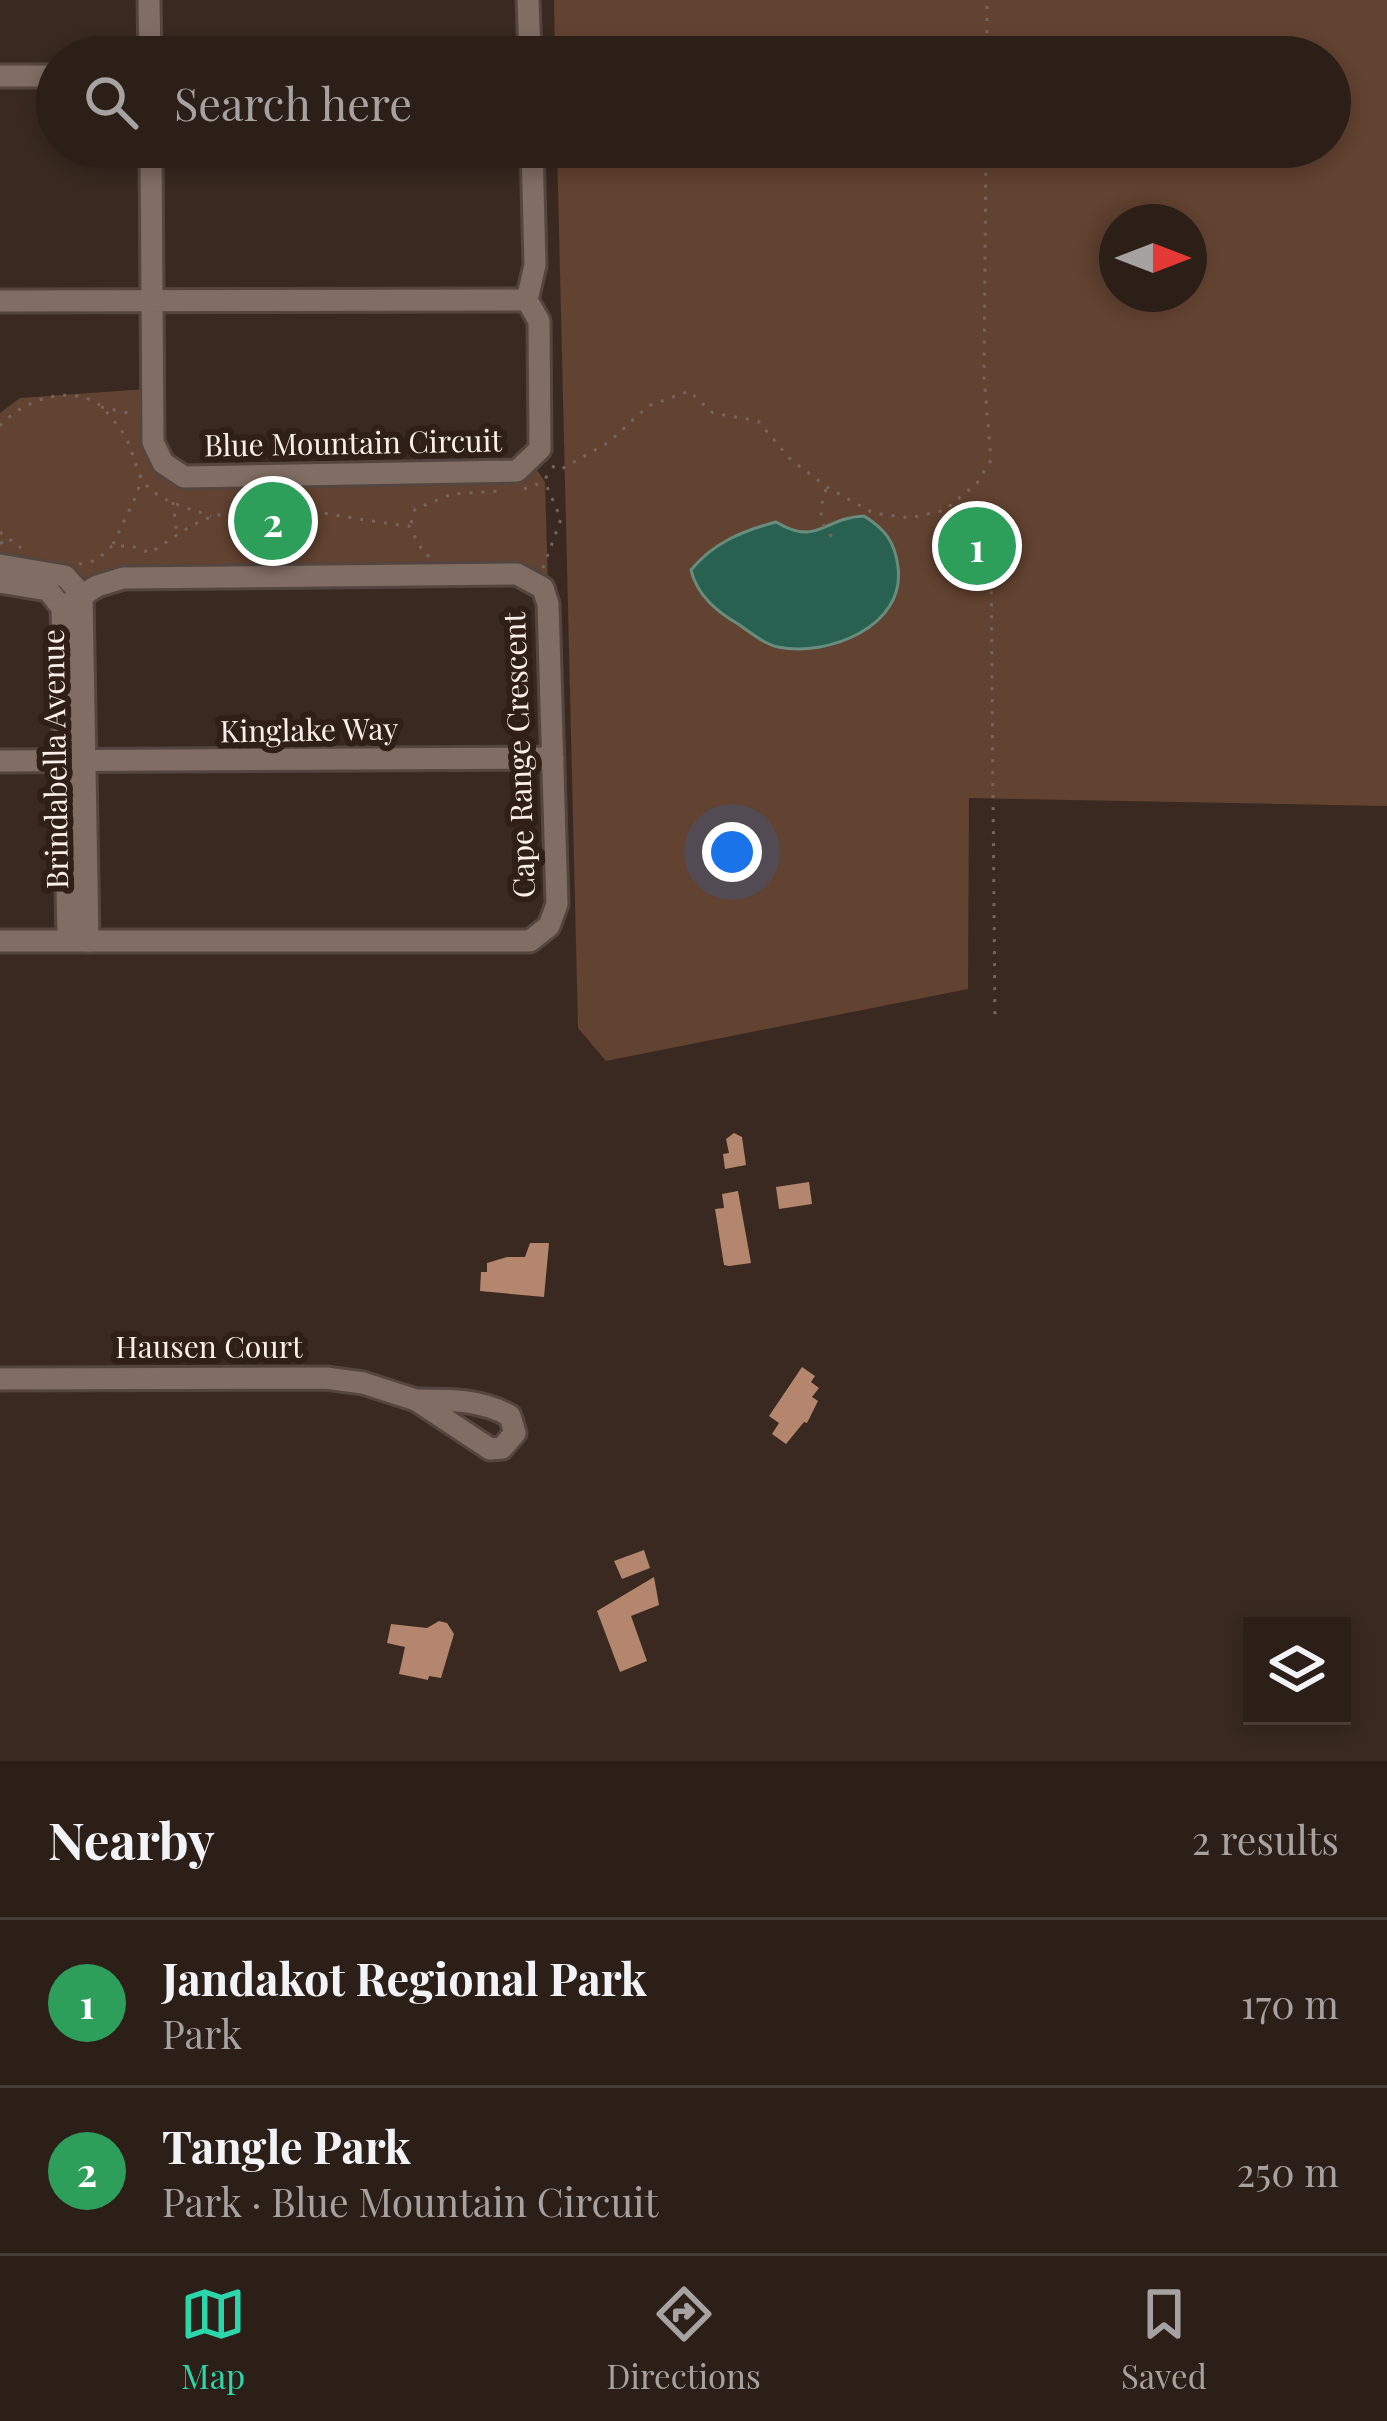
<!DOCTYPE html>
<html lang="en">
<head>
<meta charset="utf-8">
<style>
  body { margin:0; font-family:"Playfair Display",serif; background:#332721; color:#f1f3f6 }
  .controls { position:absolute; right:36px; bottom:36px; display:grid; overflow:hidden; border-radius:0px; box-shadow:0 6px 18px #0003 }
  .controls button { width:108px; height:108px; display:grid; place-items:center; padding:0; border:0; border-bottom:3px solid #473d37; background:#2b1f18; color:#f1f3f6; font:60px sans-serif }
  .compass { position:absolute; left:1099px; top:204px; width:108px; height:108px; border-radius:50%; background:#2b1f18; box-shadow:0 6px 18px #0003; rotate:90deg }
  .you { position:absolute; left:732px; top:852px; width:42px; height:42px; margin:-30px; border:9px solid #fff; border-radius:50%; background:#1a73e8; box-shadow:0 0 0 18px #1a73e833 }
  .badge { display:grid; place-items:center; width:78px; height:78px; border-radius:50%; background:#2dd5ab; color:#fff; font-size:39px; font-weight:700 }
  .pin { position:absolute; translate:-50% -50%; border:6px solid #fff; box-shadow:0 3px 12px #0006 }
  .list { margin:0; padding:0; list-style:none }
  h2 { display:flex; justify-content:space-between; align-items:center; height:156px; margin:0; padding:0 48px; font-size:51px }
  h2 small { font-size:39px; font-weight:400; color:#a6a2a2 }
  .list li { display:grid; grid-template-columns:78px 1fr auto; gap:36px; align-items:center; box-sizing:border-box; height:168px; padding:0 48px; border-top:3px solid #473d37 }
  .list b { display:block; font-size:45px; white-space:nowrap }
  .list p { margin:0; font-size:39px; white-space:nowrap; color:#a6a2a2 }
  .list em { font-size:39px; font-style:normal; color:#a6a2a2 }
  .icon { flex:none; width:66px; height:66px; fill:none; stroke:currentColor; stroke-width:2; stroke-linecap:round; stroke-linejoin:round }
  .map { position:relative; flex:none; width:1387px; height:1761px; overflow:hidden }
  .search { position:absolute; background:#2b1f18; box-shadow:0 6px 18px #0003; left:36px; right:36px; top:36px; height:132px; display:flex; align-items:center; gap:30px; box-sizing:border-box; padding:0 42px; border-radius:66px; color:#a6a2a2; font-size:45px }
  .sheet { height:492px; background:#2b1f18 }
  nav { display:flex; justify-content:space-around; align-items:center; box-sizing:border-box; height:168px; border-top:3px solid #473d37; background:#2b1f18; font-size:33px; color:#a6a2a2 }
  nav a { display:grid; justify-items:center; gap:6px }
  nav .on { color:#2dd5ab }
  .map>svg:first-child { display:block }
  .green { fill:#624230; fill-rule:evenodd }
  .water { fill:#296150; stroke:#688c7e; stroke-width:3 }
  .building { fill:#b3866d }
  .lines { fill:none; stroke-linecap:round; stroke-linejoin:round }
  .minor-casing { stroke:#54463f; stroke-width:27 }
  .path { stroke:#74665e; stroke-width:3; stroke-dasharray:3 9; stroke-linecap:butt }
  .minor { stroke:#806d63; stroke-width:21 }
  .labels { text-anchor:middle; stroke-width:12; stroke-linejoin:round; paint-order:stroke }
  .street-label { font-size:30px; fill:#faefe9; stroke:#2f1f17 }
</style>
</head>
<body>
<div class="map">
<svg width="1387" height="1761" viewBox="0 0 1387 1761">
  <rect width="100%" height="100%" fill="#392920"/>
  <!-- green -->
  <g class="green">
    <path d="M554,0h833v806l-418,-8 -1,191 -362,72 -28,-33 -21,-881h773v-90h-775zM1117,222h72v72h-72z"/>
    <path d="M146,389c1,38 -8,69 26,92l363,-14 10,15 3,103 -30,-14 -435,18 -83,-30v-146l20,-15z"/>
  </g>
  <!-- water -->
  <path class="water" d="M864,516c21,13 31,26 34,51 8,60 -71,90 -120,80 -14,-3 -28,-15 -40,-23 -22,-13 -41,-29 -47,-54 22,-27 51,-39 85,-48 42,25 46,-4 88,-6z"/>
  <!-- building -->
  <g class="building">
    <polygon points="734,1133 742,1137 746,1165 725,1169 723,1154 729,1153 726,1139"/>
    <polygon points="809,1182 812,1204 779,1209 776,1187"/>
    <polygon points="738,1191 751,1263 729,1266 724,1265 715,1209 724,1208 722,1194"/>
    <polygon points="530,1243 549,1243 544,1297 480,1291 481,1272 487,1272 487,1263 507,1257 525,1257"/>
    <polygon points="802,1367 815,1376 811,1382 819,1388 812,1397 818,1401 807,1423 804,1422 786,1444 772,1434 779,1423 769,1416"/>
    <polygon points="644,1550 650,1568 622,1579 614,1561"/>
    <polygon points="654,1577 659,1605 631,1616 647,1661 620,1672 597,1611"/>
    <polygon points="439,1621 447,1623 454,1634 441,1678 429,1676 428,1680 399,1674 405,1647 387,1643 391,1624 427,1628"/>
  </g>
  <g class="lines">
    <defs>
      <g id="minor">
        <polyline points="149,0 150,57"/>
        <polyline points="528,0 530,57"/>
        <polyline points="0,76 57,76"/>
        <polyline points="527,300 535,265 532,147"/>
        <polyline points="0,301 527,300 539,321 540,449 517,471 184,477 163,463 153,442 151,147"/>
        <polyline points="0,565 65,576 82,595 88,941"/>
        <polyline points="0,582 48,590 62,608 68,940"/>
        <polyline points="0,761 553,758"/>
        <polyline points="0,941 530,941 549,926 557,904 548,604 543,588 517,574 123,578 97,586 62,608"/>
        <path d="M0,1379l326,-1 37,5 53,17 74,49 12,-1 13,-15 -5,-17c-30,-17 -61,-16 -94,-16"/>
      </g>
    </defs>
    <!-- minor casing -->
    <use href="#minor" class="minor-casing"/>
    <!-- path -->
    <g class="path">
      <polyline points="987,57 987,0"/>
      <polyline points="101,407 133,414"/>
      <path d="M0,426c21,-24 64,-41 95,-24 9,5 20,20 26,28 12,15 12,36 23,52 11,18 47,27 67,34"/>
      <polyline points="552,466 560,470 609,442 648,406 689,391 713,413 758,421 791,460 827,487 873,513 910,518 945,510 977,483 991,460 984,377 986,147"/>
      <polyline points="524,489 543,482"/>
      <path d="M826,489c-7,21 -8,33 7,49"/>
      <polyline points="173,502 177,535"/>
      <polyline points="947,512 991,561 995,1021"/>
      <polyline points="411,523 415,509 452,494 502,491"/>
      <polyline points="0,532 21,548"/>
      <polyline points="0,543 12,542"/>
      <polyline points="113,544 138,492 140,476"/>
      <path d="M79,564l18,-4 15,-14h20l18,7c19,-12 42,-31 65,-37 64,-19 130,4 194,10l16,29 5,1"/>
      <polyline points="543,568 561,519 545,482 548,470"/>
    </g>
    <!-- minor -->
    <use href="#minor" class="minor"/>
  </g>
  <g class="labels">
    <!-- street labels -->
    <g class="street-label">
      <text transform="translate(353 444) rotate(-1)" y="10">Blue Mountain Circuit</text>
      <text transform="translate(309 731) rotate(-1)" y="10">Kinglake Way</text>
      <text transform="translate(520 755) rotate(-92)" y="10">Cape Range Crescent</text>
      <text transform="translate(56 759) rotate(-91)" y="10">Brindabella Avenue</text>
      <text x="209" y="1358">Hausen Court</text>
    </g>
  </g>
</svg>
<div class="controls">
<button><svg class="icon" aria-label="layers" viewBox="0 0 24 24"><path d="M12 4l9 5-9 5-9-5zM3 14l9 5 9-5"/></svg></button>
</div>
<svg class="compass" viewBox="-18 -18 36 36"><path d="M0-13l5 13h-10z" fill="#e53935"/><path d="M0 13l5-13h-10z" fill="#a6a2a2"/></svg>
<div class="you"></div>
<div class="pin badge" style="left:977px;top:546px;background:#2e9e5b">1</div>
<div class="pin badge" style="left:273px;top:521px;background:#2e9e5b">2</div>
<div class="search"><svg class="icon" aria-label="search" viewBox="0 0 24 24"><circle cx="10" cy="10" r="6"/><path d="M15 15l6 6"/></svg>Search here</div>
</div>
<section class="sheet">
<h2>Nearby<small>2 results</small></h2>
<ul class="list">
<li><span class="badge" style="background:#2e9e5b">1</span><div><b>Jandakot Regional Park</b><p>Park</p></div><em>170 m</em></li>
<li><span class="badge" style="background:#2e9e5b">2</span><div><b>Tangle Park</b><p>Park · Blue Mountain Circuit</p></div><em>250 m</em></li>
</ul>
</section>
<nav>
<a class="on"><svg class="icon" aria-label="map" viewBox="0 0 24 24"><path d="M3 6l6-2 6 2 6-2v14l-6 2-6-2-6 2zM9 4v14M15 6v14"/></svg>Map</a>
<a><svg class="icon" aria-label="directions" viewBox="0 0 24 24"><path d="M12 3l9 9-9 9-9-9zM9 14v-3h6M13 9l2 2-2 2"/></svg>Directions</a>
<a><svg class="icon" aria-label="saved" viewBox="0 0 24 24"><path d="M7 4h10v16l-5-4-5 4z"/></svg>Saved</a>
</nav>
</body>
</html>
